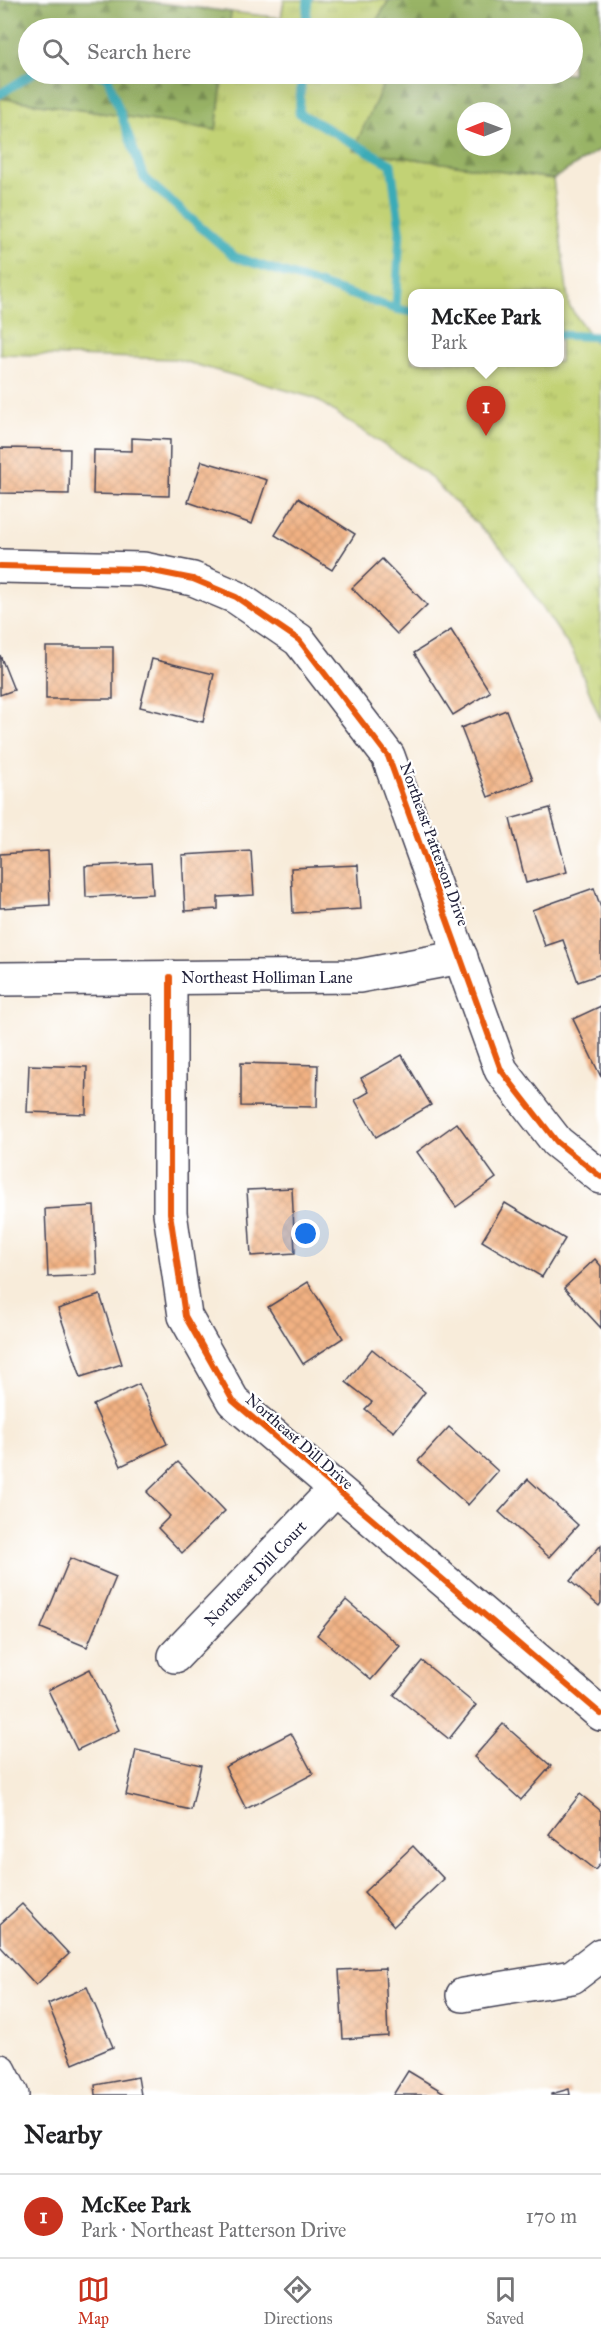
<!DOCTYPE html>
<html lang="en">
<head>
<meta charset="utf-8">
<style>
  body { margin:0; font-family:"IM FELL Great Primer",serif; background:#f6f6f6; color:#202124 }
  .compass { position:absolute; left:457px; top:102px; width:54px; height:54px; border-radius:50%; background:#fff; box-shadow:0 6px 24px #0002; rotate:269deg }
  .you { position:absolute; left:306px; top:1234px; width:21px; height:21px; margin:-15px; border:4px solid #fff; border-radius:50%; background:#1a73e8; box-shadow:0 0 0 9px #1a73e833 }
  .badge { display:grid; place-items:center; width:39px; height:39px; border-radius:50%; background:#c8321e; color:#fff; font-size:20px; font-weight:700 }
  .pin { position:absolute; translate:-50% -50px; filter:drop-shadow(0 2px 3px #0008) }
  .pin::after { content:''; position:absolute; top:32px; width:21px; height:18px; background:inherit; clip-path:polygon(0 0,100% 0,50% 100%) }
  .popup { position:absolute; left:408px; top:289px; width:156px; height:78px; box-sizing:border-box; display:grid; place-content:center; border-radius:12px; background:#fff; filter:drop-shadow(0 2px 4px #0005); font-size:20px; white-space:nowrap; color:#757577 }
  .popup b { font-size:22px; color:#202124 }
  .popup::after { content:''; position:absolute; left:50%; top:100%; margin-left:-12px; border:12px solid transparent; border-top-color:#fff }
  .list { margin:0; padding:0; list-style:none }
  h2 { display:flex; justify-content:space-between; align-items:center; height:78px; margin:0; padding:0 24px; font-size:26px }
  h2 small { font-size:20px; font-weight:400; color:#757577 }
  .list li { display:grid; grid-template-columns:39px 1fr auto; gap:18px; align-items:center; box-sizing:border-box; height:84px; padding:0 24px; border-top:2px solid #e0e0e0 }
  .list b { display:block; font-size:22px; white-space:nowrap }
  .list p { margin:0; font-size:20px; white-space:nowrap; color:#757577 }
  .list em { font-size:20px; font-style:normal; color:#757577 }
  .icon { flex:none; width:33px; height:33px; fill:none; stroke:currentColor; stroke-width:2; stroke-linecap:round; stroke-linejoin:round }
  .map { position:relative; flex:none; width:601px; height:2095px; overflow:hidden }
  .search { position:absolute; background:#fff; box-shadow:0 6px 24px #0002; left:18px; right:18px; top:18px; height:66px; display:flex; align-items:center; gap:15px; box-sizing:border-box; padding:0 21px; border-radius:33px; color:#757577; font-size:22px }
  .sheet { height:162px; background:#fff }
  nav { display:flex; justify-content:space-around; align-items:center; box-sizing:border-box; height:84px; border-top:2px solid #e0e0e0; background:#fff; font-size:16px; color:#757577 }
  nav a { display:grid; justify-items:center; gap:3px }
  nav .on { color:#c8321e }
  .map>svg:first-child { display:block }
  .grass { fill:url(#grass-tufts); stroke:#727a58; stroke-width:1.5; fill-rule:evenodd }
  .forest { fill:url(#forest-firs); stroke:#5e6b50; stroke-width:1.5; fill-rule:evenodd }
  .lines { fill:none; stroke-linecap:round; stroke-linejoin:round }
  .stream { stroke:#3babb7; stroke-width:9 }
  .building { fill:url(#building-cross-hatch) }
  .minor-casing { stroke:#424053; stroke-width:36 }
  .minor { stroke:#fff; stroke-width:33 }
  .cycleway-casing { stroke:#fff; stroke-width:10 }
  .cycleway { stroke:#e8590c; stroke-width:6 }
  .labels { text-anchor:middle; stroke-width:4.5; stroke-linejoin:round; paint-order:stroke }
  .street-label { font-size:16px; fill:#22223b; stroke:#fff }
</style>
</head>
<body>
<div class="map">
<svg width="601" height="2095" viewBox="0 0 601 2095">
  <defs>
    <pattern id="grass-tufts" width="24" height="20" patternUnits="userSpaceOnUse" patternTransform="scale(1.5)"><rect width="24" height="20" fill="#c2d274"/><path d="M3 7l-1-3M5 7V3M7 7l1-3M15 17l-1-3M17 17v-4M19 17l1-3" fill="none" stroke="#a6b465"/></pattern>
    <pattern id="forest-firs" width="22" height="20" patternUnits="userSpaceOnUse" patternTransform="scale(1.5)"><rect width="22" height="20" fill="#99b466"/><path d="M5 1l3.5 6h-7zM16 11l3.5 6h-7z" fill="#7c9255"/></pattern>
    <pattern id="building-cross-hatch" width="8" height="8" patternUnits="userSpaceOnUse" patternTransform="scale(1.5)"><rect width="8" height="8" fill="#f1b182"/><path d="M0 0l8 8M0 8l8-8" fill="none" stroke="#ce9871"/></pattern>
  </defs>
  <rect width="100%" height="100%" fill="#fff"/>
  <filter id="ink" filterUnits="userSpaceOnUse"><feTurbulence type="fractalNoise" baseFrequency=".0167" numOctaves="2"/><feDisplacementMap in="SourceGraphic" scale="12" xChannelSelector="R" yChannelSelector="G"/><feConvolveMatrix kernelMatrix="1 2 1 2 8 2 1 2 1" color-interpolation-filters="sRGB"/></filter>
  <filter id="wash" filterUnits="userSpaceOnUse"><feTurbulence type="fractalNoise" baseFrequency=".008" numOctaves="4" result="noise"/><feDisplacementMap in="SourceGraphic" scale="24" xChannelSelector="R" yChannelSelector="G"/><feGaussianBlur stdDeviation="1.35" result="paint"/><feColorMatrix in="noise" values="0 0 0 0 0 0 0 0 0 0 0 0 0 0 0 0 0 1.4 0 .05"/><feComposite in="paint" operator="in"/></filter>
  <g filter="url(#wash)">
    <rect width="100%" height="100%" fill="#f8ecda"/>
    <!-- grass -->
    <g class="grass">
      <polygon points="284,0 389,0 372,28 229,28 231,12 281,18"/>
      <path d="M223,74h152l7,14 -28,62 199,29 16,127 32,45v370l-28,-69 -70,-102 -76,-76 -113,-76 -138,-39 -176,-5v-256l216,32zM412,294h148v68h-148z"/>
    </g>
    <!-- forest -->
    <g class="forest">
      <polygon points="0,0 135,0 231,12 229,28 28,28 28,74 223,74 216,130 0,98"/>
      <path d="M389,0h212v149l-48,30 -200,-29 29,-62 -7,-14h197v-46h-200zM466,111h36v36h-36z"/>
    </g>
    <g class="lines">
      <!-- stream -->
      <g class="stream">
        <polyline points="305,28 308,0"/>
        <polyline points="95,74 107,76 144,178 235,257 396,309 412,312"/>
        <polyline points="302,74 299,113 391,164 400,229 396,309"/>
        <polyline points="0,94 32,74"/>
        <polyline points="560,335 601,337"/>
      </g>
    </g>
    <g id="blocks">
      <!-- building -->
      <g class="building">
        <polygon points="132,438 170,440 169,496 93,494 94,450 132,451"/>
        <polygon points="0,448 70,449 69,494 0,493"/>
        <polygon points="202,461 267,480 252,524 188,502"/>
        <polygon points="298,498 355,534 332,570 275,535"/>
        <polygon points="382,559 427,605 397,634 352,588"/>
        <polygon points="451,630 490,692 453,715 414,653"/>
        <rect x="46" y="647" width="67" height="52"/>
        <polygon points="0,655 14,690 0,695"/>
        <polygon points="152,659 214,674 203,722 140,707"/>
        <polygon points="506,710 533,780 488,797 461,728"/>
        <polygon points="550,808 567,872 526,883 510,819"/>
        <polygon points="48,851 50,905 0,908 0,854"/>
        <polygon points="251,851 254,895 218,897 218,909 185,911 182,855"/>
        <polygon points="151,863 153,894 86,897 85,866"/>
        <polygon points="358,865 361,909 293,913 291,868"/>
        <polygon points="594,888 601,908 601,974 578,982 563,940 545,946 532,910"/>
        <polygon points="601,1006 601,1077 573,1019"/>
        <polygon points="402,1055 431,1105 376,1137 355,1100 369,1092 361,1078"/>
        <polygon points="241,1063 318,1065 317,1107 241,1106"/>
        <polygon points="29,1065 87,1067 86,1114 27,1112"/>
        <polygon points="457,1123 496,1178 456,1207 417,1152"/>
        <polygon points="292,1188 295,1253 251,1256 247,1190"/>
        <polygon points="505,1203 565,1239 542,1277 482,1241"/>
        <polygon points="94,1206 97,1275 48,1277 45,1209"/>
        <polygon points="595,1259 601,1266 601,1328 564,1288"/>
        <polygon points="308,1282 343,1338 303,1364 268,1307"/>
        <polygon points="100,1295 122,1364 81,1377 58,1309"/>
        <polygon points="372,1349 425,1392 394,1432 365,1409 372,1402 346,1382"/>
        <polygon points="139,1384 167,1444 121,1466 93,1405"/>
        <polygon points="449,1427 498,1471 468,1505 418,1461"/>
        <polygon points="178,1462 225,1511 182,1553 158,1528 170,1516 147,1492"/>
        <polygon points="528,1479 578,1525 549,1557 499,1512"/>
        <polygon points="601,1545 601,1603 599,1606 570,1581"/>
        <polygon points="70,1558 116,1577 87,1647 41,1628"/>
        <polygon points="346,1600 400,1646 371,1680 317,1635"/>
        <polygon points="422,1661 476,1705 449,1739 394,1695"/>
        <polygon points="90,1669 119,1730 77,1750 48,1690"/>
        <polygon points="503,1724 551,1766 521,1800 474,1757"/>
        <polygon points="291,1733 313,1774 246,1809 225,1767"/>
        <polygon points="136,1750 201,1765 191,1810 126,1795"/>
        <polygon points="580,1794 601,1811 601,1863 595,1870 549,1834"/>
        <polygon points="413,1846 444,1879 394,1926 364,1892"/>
        <polygon points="22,1904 69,1954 36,1985 0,1946 0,1924"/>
        <polygon points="385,1968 388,2036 343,2039 339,1970"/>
        <polygon points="87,1987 113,2047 73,2064 48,2004"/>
        <polygon points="408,2071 448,2095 393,2095"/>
        <polygon points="138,2077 141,2095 96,2095 95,2085"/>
        <polygon points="569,2089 570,2095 551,2095 551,2094"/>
      </g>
    </g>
  </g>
  <g filter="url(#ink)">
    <use href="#blocks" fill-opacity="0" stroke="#424053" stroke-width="1.5"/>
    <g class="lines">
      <defs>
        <g id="minor">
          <polyline points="0,566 143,569 193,579 236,597 299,640 388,756 501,1070 557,1142 601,1177"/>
          <polyline points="170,977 170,1213 185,1316 233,1401 601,1714"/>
          <polyline points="0,979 359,976 461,957"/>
          <polyline points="175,1656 335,1489"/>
          <polyline points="463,1995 572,1977 601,1955"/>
          <polyline points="0,2071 12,2095"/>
        </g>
      </defs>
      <!-- minor casing -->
      <use href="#minor" class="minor-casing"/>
      <!-- minor -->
      <use href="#minor" class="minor"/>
      <defs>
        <g id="cycleway">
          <polyline points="0,566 143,569 193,579 236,597 299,640 388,756 501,1070 557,1142 601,1177"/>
          <polyline points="170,977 170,1213 185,1316 233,1401 601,1714"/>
        </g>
      </defs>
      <!-- cycleway casing -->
      <use href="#cycleway" class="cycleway-casing"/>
      <!-- cycleway -->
      <use href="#cycleway" class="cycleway"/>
    </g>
  </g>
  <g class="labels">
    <!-- street labels -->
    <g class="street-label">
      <text transform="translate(435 844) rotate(70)" y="6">Northeast Patterson Drive</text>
      <text x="267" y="983">Northeast Holliman Lane</text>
      <text transform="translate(300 1441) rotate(41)" y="6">Northeast Dill Drive</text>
      <text transform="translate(255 1573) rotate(-46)" y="6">Northeast Dill Court</text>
    </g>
  </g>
</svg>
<svg class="compass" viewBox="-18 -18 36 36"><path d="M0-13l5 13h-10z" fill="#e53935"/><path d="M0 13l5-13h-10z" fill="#757577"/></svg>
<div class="you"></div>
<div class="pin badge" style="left:486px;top:436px">1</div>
<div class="popup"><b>McKee Park</b>Park</div>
<div class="search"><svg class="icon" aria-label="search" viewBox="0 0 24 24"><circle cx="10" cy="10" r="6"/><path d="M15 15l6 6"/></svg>Search here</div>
</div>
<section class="sheet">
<h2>Nearby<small></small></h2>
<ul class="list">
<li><span class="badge">1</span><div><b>McKee Park</b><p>Park · Northeast Patterson Drive</p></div><em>170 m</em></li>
</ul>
</section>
<nav>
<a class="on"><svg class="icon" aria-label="map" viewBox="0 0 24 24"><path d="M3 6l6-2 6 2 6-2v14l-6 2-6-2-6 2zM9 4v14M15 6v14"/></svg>Map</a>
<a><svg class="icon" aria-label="directions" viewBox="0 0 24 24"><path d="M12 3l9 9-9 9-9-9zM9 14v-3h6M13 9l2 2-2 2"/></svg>Directions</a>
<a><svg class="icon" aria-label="saved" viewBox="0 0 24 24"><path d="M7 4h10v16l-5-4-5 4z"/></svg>Saved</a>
</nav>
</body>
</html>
